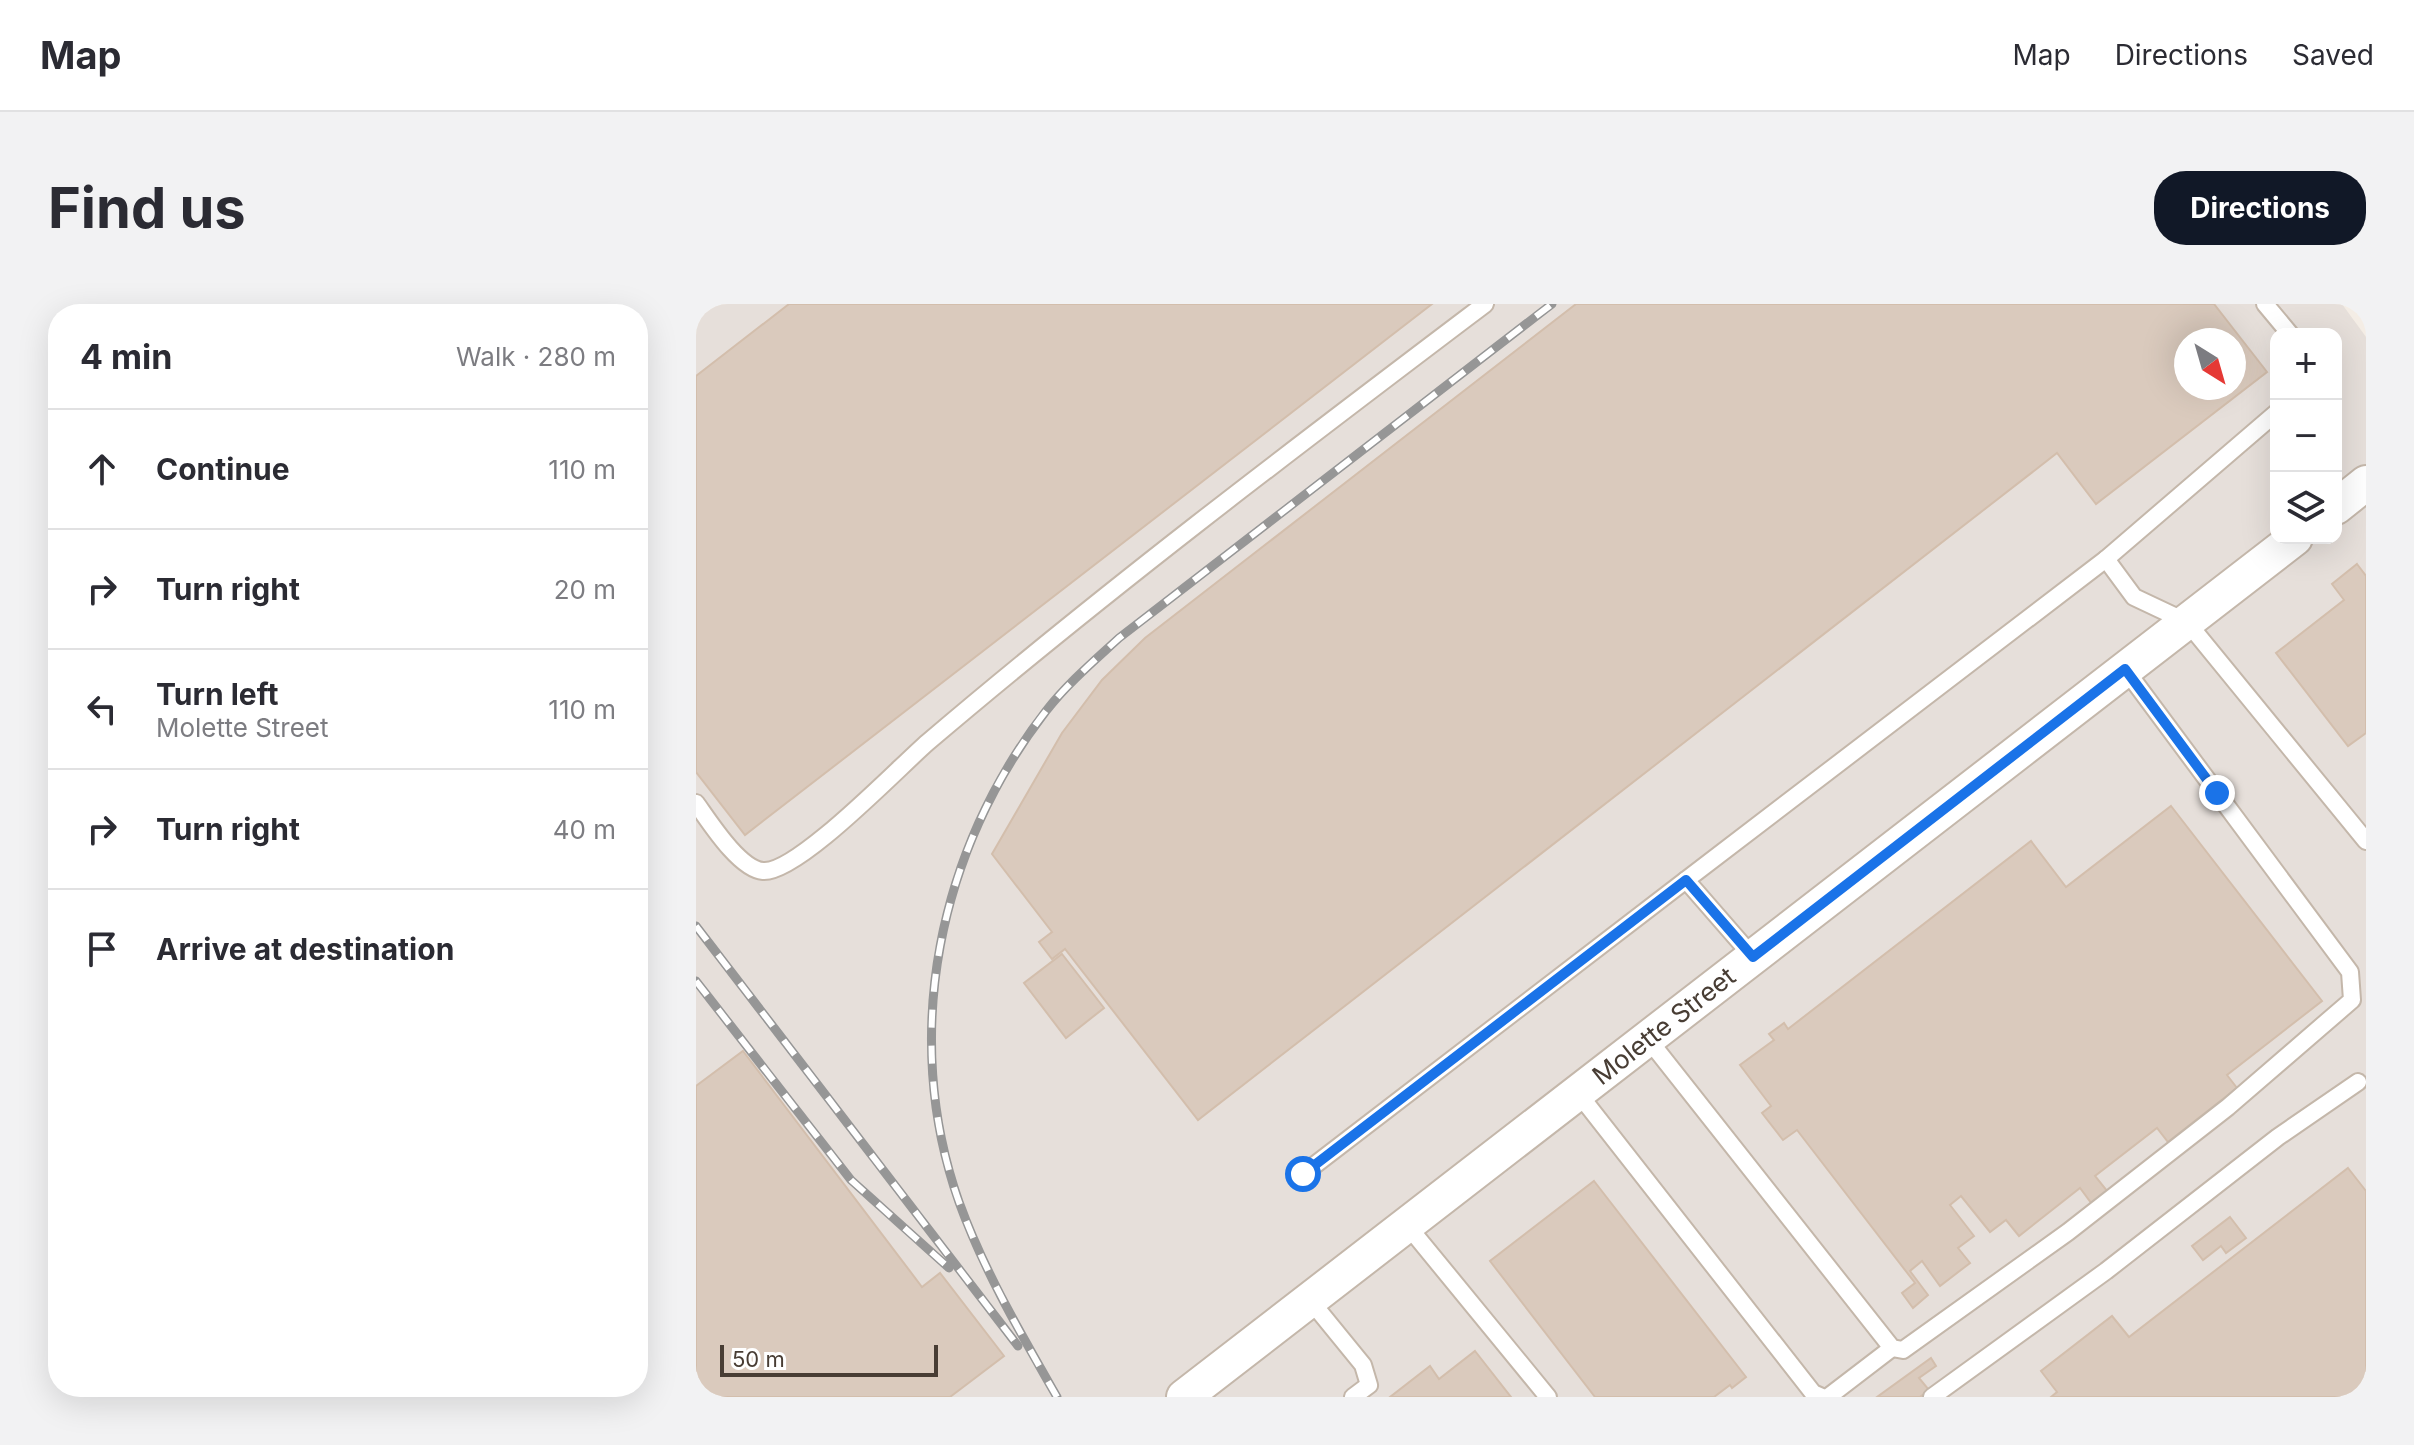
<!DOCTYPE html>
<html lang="en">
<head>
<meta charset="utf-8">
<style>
  body { margin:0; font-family:Inter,sans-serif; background:#f2f2f3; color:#2b2b33 }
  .controls { position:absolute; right:24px; top:24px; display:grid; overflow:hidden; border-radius:16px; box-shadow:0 8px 32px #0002 }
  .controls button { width:72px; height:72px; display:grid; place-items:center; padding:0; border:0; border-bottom:2px solid #e1e1e2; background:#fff; color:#2b2b33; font:40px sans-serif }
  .compass { position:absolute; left:1478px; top:24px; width:72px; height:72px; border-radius:50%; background:#fff; box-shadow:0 8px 32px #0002; rotate:143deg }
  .scale { position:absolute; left:24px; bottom:20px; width:218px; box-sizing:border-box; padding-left:8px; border:4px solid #483d34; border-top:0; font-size:22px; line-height:28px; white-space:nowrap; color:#483d34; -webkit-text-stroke:6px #fff; paint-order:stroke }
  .stop { position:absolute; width:24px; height:24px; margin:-18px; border:6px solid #1a73e8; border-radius:50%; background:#fff }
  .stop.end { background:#1a73e8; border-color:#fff; box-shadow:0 2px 8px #0008 }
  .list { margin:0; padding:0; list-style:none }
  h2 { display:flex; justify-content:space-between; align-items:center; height:104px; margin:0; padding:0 32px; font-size:34px }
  h2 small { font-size:26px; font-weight:400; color:#7c7c81 }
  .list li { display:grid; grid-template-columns:52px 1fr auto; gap:24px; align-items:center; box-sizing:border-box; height:120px; padding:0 32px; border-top:2px solid #e1e1e2 }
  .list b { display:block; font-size:30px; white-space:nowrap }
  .list p { margin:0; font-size:26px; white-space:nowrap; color:#7c7c81 }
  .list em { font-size:26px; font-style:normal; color:#7c7c81 }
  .icon { flex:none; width:44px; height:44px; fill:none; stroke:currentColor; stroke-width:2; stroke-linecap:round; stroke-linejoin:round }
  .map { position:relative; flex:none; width:1670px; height:1093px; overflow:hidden; border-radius:32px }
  header { display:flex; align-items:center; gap:48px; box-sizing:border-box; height:112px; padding:0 40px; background:#fff; border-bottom:2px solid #e1e1e2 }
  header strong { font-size:38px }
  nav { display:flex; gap:44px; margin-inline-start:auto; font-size:28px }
  .intro { display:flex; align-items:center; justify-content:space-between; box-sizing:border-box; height:192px; padding:0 48px }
  h1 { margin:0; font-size:56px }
  .button { padding:20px 36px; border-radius:32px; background:#111827; color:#fff; font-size:28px; font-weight:700 }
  main { display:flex; gap:48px; padding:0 48px }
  aside { flex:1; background:#fff; border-radius:32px; box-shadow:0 8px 32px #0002 }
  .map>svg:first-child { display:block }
  .industrial { fill:#e6dfda; fill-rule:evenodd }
  .building { fill:#dacabd; stroke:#d3beac; stroke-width:2; fill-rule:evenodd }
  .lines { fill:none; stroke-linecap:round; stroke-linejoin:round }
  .service-casing { stroke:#c4b7aa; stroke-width:20 }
  .minor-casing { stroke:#c4b7aa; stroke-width:38 }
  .service { stroke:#fff; stroke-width:16 }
  .minor { stroke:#fff; stroke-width:34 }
  .rail-casing { stroke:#969696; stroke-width:9 }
  .rail { stroke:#fff; stroke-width:6; stroke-dasharray:18; stroke-linecap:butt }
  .route { stroke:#1a73e8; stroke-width:10 }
  .labels { text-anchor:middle; stroke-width:6; stroke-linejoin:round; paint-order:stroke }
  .street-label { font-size:26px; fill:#483d34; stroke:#fff }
</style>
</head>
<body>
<header>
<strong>Map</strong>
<nav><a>Map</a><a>Directions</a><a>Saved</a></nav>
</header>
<div class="intro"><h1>Find us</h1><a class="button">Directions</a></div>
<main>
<aside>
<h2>4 min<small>Walk · 280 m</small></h2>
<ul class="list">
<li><svg class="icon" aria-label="ahead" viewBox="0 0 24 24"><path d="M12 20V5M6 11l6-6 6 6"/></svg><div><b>Continue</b></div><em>110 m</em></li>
<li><svg class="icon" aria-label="right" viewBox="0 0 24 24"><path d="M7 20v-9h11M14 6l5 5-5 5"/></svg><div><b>Turn right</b></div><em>20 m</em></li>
<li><svg class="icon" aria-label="left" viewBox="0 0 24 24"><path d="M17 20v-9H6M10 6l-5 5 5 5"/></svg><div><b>Turn left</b><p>Molette Street</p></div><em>110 m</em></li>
<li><svg class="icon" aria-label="right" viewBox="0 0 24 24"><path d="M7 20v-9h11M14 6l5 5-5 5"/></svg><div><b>Turn right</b></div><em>40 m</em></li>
<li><svg class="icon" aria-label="arrive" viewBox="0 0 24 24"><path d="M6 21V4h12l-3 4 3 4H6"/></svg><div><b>Arrive at destination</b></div></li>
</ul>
</aside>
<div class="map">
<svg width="1670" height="1093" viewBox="0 0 1670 1093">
  <rect width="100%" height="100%" fill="#f4ede5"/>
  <!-- industrial -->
  <path class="industrial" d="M0,0h1646l24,33v1060h-1670zM1580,30h60v204h-60zM1490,36h48v48h-48z"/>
  <!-- building -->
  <g class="building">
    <polygon points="93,0 736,0 49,531 0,468 0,72"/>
    <path d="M880,0h638l53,68 -171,132 -39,-51 -859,667 -133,-171 -13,10 -13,-17 13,-10 -60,-78 70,-121 40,-53 43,-42zM1490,36h48v48h-48z"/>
    <polygon points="1661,260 1670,272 1670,429 1652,442 1580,349 1648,296 1636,280"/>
    <polygon points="1475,502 1626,697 1531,771 1541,784 1472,838 1461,824 1399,872 1412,888 1396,900 1384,884 1323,932 1310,916 1294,928 1265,892 1254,901 1278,932 1262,944 1274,959 1244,982 1226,957 1214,967 1232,991 1217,1004 1206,989 1219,979 1101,826 1087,836 1066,809 1075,802 1044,761 1078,736 1073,730 1088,719 1092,725 1335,537 1370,583"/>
    <polygon points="366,650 408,704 370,734 328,679"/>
    <polygon points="47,747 226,983 244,969 308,1052 254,1093 0,1093 0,782"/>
    <polygon points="1652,864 1670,887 1670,1093 1355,1093 1361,1088 1345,1067 1416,1012 1433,1033"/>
    <polygon points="898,877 1050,1073 1036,1084 1034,1081 1018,1093 899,1093 794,957"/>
    <polygon points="1534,913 1550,934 1530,949 1525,942 1507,956 1496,942"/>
    <polygon points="779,1047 815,1093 694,1093 734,1062 743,1075"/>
    <polygon points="1235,1054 1240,1062 1223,1074 1233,1086 1224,1093 1181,1093"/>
  </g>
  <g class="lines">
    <defs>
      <g id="service">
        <polyline points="1569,0 1594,30"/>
        <polyline points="1580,109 1410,255 1438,293 1491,318 1670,537"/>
        <path d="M0,499c13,18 43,66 67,68 34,3 136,-104 165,-129 181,-154 368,-295 557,-438"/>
        <polyline points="1057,653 990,576 1410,255"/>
        <polyline points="952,735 1196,1044 1207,1046 1372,928 1532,803 1656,696 1654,668 1429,365"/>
        <polyline points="882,789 1117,1089 1126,1093"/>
        <polyline points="607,870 990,576"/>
        <polyline points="711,921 852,1093"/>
        <polyline points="614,996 667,1061 673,1081 657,1093"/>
        <polyline points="1132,1093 1196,1044"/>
        <polyline points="1236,1093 1410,967 1582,833 1662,778"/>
      </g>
      <g id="minor">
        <polyline points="1640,203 1670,179"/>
        <polyline points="488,1093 1599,234"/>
      </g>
    </defs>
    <!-- service casing -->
    <use href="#service" class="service-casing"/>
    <!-- minor casing -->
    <use href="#minor" class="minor-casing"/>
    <!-- service -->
    <use href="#service" class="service"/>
    <!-- minor -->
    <use href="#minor" class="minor"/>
    <defs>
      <g id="rail">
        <polyline points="0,622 322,1042"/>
        <polyline points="0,677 155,876 253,964"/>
        <path d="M361,1093c-36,-63 -73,-126 -98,-195 -59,-167 -20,-353 87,-491 22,-28 48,-50 73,-73l433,-334"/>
      </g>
    </defs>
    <!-- rail casing -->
    <use href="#rail" class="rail-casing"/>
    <!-- rail -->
    <use href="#rail" class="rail"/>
  </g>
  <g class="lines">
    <!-- route -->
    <polyline class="route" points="607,870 990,576 1057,653 1429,365 1521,489"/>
  </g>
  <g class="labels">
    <!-- street labels -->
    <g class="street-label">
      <text transform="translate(968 722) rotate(-38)" y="9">Molette Street</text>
    </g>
  </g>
</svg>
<div class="controls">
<button>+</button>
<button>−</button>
<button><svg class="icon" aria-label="layers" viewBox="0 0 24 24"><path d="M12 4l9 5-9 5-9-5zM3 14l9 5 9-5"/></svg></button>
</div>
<svg class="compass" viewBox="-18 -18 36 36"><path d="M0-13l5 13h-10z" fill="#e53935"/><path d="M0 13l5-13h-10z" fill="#7c7c81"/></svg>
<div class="scale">50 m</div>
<div class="stop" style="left:607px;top:870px"></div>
<div class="stop end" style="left:1521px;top:489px"></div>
</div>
</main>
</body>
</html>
